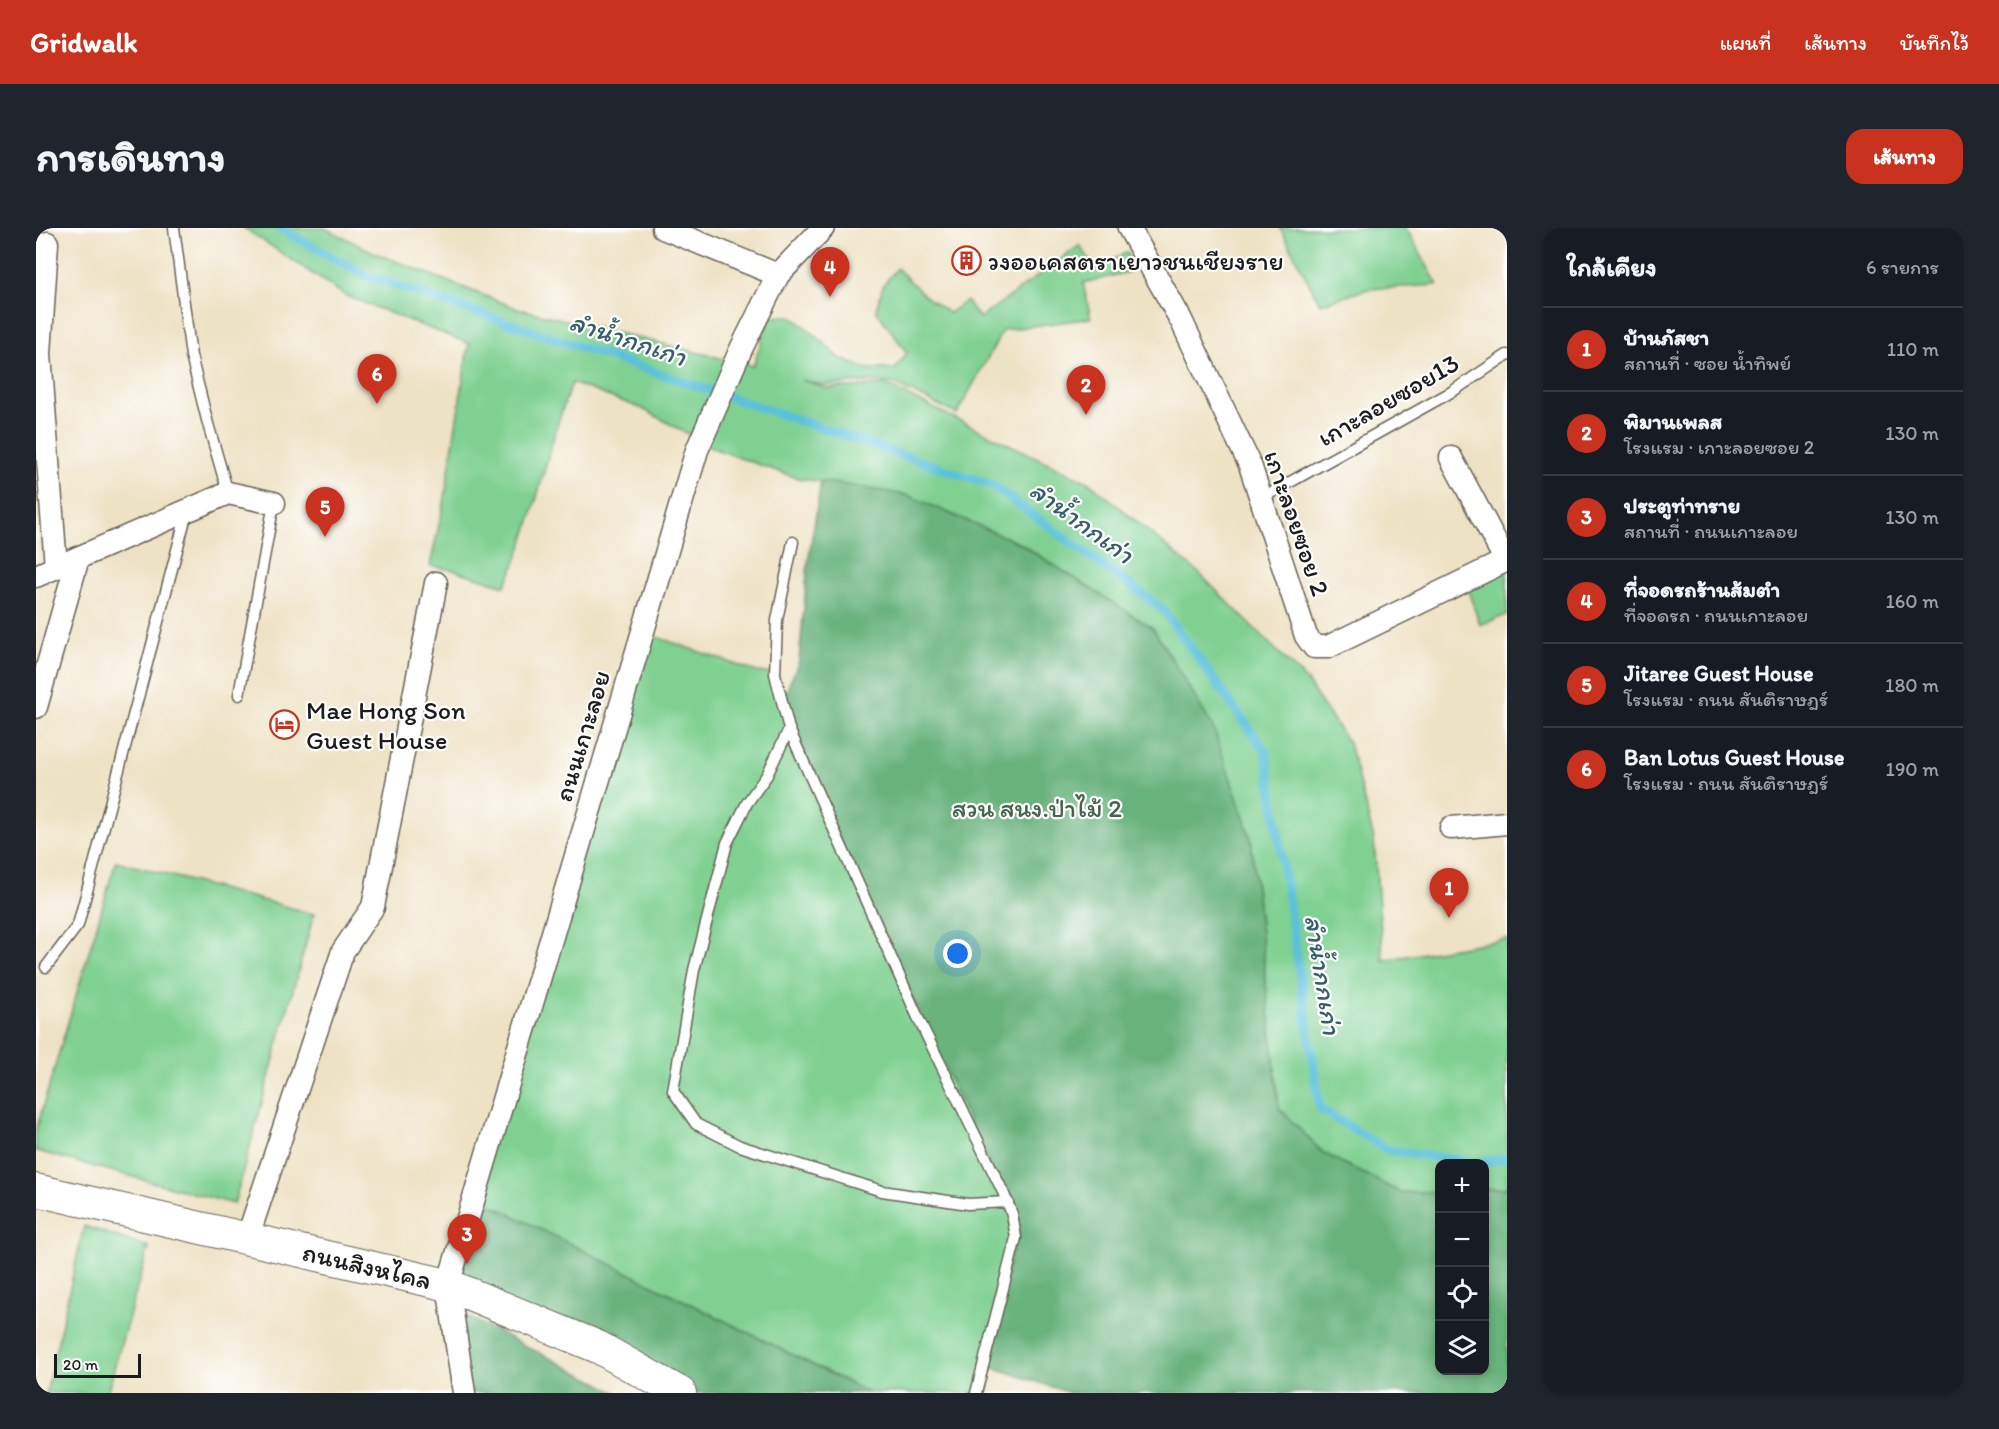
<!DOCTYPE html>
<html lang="th">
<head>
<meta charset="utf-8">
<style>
  body { margin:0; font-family:Itim,"Playpen Sans Thai",sans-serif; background:#20242c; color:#f1f3f6 }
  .controls { position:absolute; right:18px; bottom:18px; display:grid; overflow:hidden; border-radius:12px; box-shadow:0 3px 9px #0003 }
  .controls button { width:54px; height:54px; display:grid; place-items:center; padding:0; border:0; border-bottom:2px solid #363941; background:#171b24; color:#f1f3f6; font:30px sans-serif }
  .scale { position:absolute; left:18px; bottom:15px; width:87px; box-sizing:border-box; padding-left:6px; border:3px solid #1c1c1c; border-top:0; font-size:16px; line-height:21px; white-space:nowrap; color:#1c1c1c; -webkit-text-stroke:4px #fff; paint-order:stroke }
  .you { position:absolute; left:922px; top:726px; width:21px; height:21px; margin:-15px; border:4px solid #fff; border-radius:50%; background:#1a73e8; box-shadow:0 0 0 9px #1a73e833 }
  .badge { display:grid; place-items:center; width:39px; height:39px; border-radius:50%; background:#c8321e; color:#fff; font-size:20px; font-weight:700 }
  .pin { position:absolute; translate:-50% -50px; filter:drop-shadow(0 2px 3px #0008) }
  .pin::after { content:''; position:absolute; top:32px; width:21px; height:18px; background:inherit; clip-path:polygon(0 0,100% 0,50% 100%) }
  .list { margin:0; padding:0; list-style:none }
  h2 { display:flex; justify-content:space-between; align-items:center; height:78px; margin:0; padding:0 24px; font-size:26px }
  h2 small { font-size:20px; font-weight:400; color:#9ea1a6 }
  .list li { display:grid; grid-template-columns:39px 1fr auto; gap:18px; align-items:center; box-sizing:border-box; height:84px; padding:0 24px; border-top:2px solid #363941 }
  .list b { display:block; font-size:22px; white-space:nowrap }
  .list p { margin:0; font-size:20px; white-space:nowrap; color:#9ea1a6 }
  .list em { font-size:20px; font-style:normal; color:#9ea1a6 }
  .icon { flex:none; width:33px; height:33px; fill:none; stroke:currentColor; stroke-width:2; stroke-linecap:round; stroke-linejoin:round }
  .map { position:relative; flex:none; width:1471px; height:1165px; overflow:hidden; border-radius:18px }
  header { display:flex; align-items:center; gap:36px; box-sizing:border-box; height:84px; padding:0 30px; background:#c8321e; color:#fff }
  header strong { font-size:28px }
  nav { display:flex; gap:33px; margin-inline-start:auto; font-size:21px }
  .intro { display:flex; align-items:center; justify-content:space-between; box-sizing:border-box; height:144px; padding:0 36px }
  h1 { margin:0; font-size:42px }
  .button { padding:15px 27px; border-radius:18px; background:#c8321e; color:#fff; font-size:21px; font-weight:700 }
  main { display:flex; gap:36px; padding:0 36px }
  aside { flex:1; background:#171b24; border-radius:18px; box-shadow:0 3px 9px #0003 }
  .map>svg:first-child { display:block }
  .green { fill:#7fd091; stroke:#4e7656; stroke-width:1.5 }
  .forest { fill:#67b27b; stroke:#42674c; stroke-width:1.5 }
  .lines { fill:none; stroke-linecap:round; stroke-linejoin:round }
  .stream { stroke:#5cc1da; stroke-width:9 }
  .lane-casing { stroke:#666157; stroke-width:13 }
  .street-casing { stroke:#666157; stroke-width:25 }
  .secondary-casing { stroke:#666157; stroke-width:34 }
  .lane { stroke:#fff; stroke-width:10 }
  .street { stroke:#fff; stroke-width:22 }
  .secondary { stroke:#fff; stroke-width:32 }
  .labels { text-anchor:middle; stroke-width:4.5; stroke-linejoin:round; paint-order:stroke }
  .poi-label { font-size:26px; fill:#1c1c1c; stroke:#fff; text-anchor:start }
  .street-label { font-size:26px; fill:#1c1c1c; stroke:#fff }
  .park-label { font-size:26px; fill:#44644b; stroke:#fff }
  .water-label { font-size:27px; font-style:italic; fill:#365e68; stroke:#fff }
</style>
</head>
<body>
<header>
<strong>Gridwalk</strong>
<nav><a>แผนที่</a><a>เส้นทาง</a><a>บันทึกไว้</a></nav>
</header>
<div class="intro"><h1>การเดินทาง</h1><a class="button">เส้นทาง</a></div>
<main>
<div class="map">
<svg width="1471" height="1165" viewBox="0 0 1471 1165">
  <rect width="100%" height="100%" fill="#fff"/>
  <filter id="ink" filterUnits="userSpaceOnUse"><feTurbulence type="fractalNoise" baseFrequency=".0167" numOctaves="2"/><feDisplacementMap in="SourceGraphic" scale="12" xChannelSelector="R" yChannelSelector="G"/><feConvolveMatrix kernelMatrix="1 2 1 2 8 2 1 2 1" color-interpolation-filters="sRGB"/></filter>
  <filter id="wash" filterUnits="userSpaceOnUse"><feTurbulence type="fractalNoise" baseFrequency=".008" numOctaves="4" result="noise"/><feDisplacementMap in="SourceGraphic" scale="24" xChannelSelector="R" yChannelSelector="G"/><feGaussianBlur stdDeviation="1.35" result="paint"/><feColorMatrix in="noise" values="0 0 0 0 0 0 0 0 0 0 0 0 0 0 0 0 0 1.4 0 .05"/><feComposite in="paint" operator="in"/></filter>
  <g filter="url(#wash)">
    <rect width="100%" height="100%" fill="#eee2c4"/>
    <!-- green -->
    <g class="green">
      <path d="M208,0h81l50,25 141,55 237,58 17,-49 21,-1 22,17 28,26 27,10h27l12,-16 -31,-43 7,-25 14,-17 26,26 26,19 17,-12 14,17 100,-73 15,23 33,-16 1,20 -46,11 8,35 -88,12 -46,84 -65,-31 -26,-1 -41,3 -24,-5 25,8 60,-3 204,98 109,90 106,106 44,64 25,96 9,121 124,-21v249l-22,1 -1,-25h-44l-1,27 -38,2 -78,-40 -44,-45 -28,-269 -230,-295 -114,-49 -110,-17 -82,-29 -72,-40 -71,-26c-27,66 -35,138 -67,203l-52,-16 -23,-4 14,-63 24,-156 2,-3 -124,-48z"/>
      <polygon points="1244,0 1370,0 1402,57 1332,61 1284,76"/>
      <polygon points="1471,340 1471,387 1444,397 1431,360"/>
      <polygon points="605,409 621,409 721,444 739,446 967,964 980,1010 940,1165 833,1165 438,968"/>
      <polygon points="80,633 278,686 198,976 0,923 0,902"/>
      <polygon points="48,998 113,1019 71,1165 10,1165"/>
    </g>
    <!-- forest -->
    <g class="forest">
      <polygon points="785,253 871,267 985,316 1117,400 1177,499 1215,611 1243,880 1287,925 1365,965 1403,963 1404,1142 1448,1142 1449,961 1471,960 1471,1165 1034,1165 947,1136 980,1010 976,986 753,501 746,473 763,433 772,334"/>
      <polygon points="438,968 833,1165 641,1165 412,1057"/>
      <polygon points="415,1080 559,1153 581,1165 428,1165"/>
    </g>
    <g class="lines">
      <!-- stream -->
      <polyline class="stream" points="243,0 329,47 956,257 1127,381 1230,524 1284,881 1352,922 1441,935 1471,930"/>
    </g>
  </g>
  <g filter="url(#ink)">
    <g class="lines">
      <defs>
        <g id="lane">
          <polyline points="138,0 155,128 172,196 192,265"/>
          <polyline points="1224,271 1417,163 1471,127"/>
          <polyline points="757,314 741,392 739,446 753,501 884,794 967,964 976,986 980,1010 940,1165"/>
          <polyline points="203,467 238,275"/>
          <polyline points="753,501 731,547 711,575 691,615 658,742 637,863 660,896 704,918 846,963 932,976 972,974"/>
          <polyline points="10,739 42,697 151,284"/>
        </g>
        <g id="street">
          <polyline points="627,0 742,47"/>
          <polyline points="1093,0 1145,92 1214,237 1270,408 1278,419 1292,419 1471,332"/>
          <polyline points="11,15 4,126 20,339"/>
          <polyline points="1415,230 1470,333"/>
          <polyline points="0,348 192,265 238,275"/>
          <polyline points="0,479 42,330"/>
          <polyline points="1415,600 1471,595"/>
          <polyline points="211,1011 307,723 337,679 400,355"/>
          <polyline points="428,1165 412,1057 661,222 705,121 742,47 787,0"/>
        </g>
        <polyline id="secondary" points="0,962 412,1057 562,1119 644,1165"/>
      </defs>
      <!-- lane casing -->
      <use href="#lane" class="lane-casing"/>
      <!-- street casing -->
      <use href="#street" class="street-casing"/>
      <!-- secondary casing -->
      <use href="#secondary" class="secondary-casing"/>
      <!-- lane -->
      <use href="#lane" class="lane"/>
      <!-- street -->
      <use href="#street" class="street"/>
      <!-- secondary -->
      <use href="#secondary" class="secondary"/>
    </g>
  </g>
  <!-- icons -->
  <defs>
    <symbol id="building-ring" viewBox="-11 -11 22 22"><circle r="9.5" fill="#fff" stroke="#c8321e" stroke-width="1.5"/><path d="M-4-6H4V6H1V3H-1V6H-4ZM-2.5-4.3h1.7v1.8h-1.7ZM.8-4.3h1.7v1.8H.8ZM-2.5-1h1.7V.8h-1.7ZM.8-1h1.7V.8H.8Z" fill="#c8321e"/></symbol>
    <symbol id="hotel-ring" viewBox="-11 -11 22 22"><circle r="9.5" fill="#fff" stroke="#c8321e" stroke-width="1.5"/><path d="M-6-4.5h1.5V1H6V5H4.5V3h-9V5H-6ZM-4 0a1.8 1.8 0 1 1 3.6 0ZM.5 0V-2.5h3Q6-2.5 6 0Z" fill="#c8321e"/></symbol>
  </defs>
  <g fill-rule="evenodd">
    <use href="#building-ring" x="914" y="16" width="33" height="33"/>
    <use href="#hotel-ring" x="232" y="480" width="33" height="33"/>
  </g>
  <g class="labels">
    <!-- poi labels -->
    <g class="poi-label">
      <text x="952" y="42">วงออเคสตราเยาวชนเชียงราย</text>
      <text x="270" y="491">Mae Hong Son<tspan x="270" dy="30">Guest House</tspan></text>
    </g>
    <!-- street labels -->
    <g class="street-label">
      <text transform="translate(1352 172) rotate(-30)" y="9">เกาะลอยซอย13</text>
      <text transform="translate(1261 295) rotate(71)" y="9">เกาะลอยซอย 2</text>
      <text transform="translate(546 508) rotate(-73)" y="9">ถนนเกาะลอย</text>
      <text transform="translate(331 1038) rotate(13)" y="9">ถนนสิงหไคล</text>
    </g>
    <!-- park labels -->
    <g class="park-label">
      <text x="1001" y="589">สวน สนง.ป่าไม้ 2</text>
    </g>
    <!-- water labels -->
    <g class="water-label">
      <text transform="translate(592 111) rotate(18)" y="9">ลำน้ำกกเก่า</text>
      <text transform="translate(1046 294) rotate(36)" y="9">ลำน้ำกกเก่า</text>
      <text transform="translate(1287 747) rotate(81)" y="9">ลำน้ำกกเก่า</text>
    </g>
  </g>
</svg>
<div class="controls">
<button>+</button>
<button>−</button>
<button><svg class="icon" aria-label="locate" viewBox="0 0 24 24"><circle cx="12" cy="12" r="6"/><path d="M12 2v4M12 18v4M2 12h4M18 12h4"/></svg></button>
<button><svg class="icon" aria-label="layers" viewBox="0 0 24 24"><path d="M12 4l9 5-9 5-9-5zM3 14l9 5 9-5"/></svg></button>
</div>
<div class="scale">20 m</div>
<div class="you"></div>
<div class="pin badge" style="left:1413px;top:690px">1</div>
<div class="pin badge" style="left:1050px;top:187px">2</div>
<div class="pin badge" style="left:431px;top:1036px">3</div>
<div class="pin badge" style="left:794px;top:69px">4</div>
<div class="pin badge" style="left:289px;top:309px">5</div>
<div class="pin badge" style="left:341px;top:176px">6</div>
</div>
<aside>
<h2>ใกล้เคียง<small>6 รายการ</small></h2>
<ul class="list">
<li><span class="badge">1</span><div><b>บ้านภัสชา</b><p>สถานที่ · ซอย น้ำทิพย์</p></div><em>110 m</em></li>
<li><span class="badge">2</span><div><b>พิมานเพลส</b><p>โรงแรม · เกาะลอยซอย 2</p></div><em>130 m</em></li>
<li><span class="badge">3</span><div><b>ประตูท่าทราย</b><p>สถานที่ · ถนนเกาะลอย</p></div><em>130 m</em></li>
<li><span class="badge">4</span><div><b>ที่จอดรถร้านส้มตำ</b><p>ที่จอดรถ · ถนนเกาะลอย</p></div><em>160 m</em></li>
<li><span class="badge">5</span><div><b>Jitaree Guest House</b><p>โรงแรม · ถนน สันติราษฎร์</p></div><em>180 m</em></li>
<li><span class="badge">6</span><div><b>Ban Lotus Guest House</b><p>โรงแรม · ถนน สันติราษฎร์</p></div><em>190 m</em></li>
</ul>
</aside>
</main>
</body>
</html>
